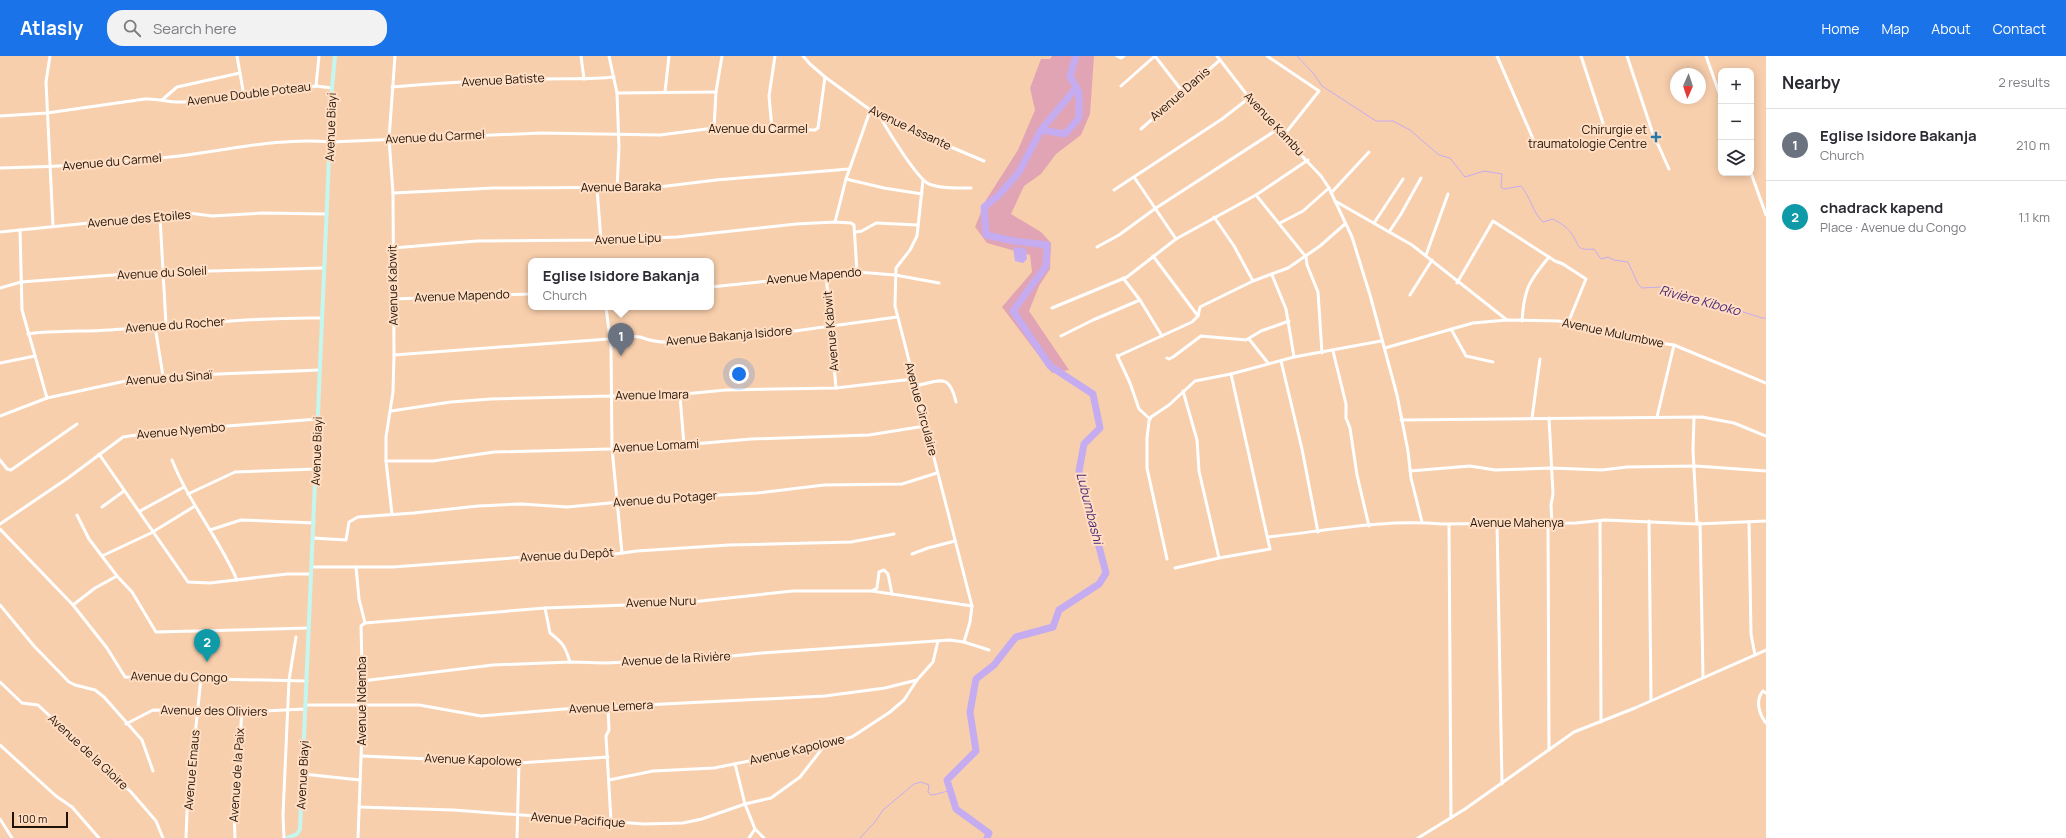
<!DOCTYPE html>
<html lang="en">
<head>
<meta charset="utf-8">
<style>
  body { margin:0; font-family:Manrope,sans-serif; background:#f2f2f3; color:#2b2b33 }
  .controls { position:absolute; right:12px; top:12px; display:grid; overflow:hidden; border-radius:8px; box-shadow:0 2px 10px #0003 }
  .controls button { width:36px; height:36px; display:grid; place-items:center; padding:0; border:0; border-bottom:1px solid #e1e1e2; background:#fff; color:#2b2b33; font:20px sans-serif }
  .compass { position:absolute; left:1670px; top:12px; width:36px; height:36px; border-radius:50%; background:#fff; box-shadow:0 2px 10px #0003; rotate:183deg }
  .scale { position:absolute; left:12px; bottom:10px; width:56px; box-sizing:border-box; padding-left:4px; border:2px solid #201206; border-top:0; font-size:11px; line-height:14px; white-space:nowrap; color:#201206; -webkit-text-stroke:3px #ffdec3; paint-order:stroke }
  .you { position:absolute; left:739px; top:318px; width:14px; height:14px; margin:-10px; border:3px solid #fff; border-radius:50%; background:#1a73e8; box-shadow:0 0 0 6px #1a73e833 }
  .badge { display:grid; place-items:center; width:26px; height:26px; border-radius:50%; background:#1a73e8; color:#fff; font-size:13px; font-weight:700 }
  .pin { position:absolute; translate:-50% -33px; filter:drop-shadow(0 1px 2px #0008) }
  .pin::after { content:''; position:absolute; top:21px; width:14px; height:12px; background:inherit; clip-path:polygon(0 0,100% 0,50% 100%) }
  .popup { position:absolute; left:528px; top:202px; width:186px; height:52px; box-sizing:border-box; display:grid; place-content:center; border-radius:8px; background:#fff; filter:drop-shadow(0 1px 3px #0005); font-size:13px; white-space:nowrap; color:#7c7c81 }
  .popup b { font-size:15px; color:#2b2b33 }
  .popup::after { content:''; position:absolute; left:50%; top:100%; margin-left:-8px; border:8px solid transparent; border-top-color:#fff }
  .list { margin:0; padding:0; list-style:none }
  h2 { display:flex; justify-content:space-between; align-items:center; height:52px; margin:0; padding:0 16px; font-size:17px }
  h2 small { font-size:13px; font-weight:400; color:#7c7c81 }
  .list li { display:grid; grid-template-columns:26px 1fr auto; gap:12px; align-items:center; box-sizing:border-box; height:72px; padding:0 16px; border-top:1px solid #e1e1e2 }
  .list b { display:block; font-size:15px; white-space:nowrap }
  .list p { margin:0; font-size:13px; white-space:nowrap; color:#7c7c81 }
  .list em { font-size:13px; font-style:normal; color:#7c7c81 }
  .icon { flex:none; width:22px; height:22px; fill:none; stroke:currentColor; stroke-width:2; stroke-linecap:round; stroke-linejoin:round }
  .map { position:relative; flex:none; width:1766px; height:782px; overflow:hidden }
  header { display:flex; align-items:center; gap:24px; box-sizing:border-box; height:56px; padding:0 20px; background:#1a73e8; color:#fff }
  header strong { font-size:19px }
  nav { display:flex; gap:22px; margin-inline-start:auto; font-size:14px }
  .search { width:280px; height:36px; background:#f2f2f3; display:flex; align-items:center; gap:10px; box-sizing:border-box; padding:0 14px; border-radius:16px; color:#7c7c81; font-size:15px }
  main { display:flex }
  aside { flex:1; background:#fff }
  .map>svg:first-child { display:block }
  .green { fill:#e1a4b5 }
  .water { fill:#c5acf1 }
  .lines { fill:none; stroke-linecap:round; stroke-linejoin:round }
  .stream { stroke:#c5acf1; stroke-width:1 }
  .river { stroke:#c5acf1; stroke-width:7 }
  .street { stroke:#fff; stroke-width:3 }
  .secondary { stroke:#c4f7ef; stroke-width:4 }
  .poi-dot { fill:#2878a9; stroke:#ffdec3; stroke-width:1.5 }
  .labels { text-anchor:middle; stroke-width:4; stroke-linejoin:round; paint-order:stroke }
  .street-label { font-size:12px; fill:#201206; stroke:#ffdec3 }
  .poi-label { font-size:12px; fill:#201206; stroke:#ffdec3; text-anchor:end }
  .water-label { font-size:13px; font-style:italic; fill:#4b2776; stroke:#ffdec3 }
</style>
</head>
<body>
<header>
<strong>Atlasly</strong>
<div class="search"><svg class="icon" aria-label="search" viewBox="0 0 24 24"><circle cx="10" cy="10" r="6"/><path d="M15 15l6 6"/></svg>Search here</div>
<nav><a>Home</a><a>Map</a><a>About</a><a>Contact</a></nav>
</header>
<main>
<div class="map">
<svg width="1766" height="782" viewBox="0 0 1766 782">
  <rect width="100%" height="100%" fill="#f8cfad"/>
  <!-- green -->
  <polygon class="green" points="1052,0 1094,0 1090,58 1081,79 1056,98 1041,118 1024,130 1011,158 1041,176 1051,187 1050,213 1039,230 1029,255 1069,314 1052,317 1002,251 1032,216 1030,199 987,187 975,171 986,144 1018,94 1035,54 1030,32 1041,3 1050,3"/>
  <!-- water -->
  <polygon class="water" points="1018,191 1026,193 1027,203 1023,207 1015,205 1013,192"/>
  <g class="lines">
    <!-- stream -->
    <g class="stream">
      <path d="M1297,0l17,18 8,12 54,35h17l17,9 29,25 11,3 15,19 19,-6 18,3 -1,13 3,2 17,-3c9,10 12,27 22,36l10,-3c7,4 13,7 18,14 9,11 3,18 23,16l7,10 7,-2 6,3 14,2 10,22 4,4 19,-1 25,11 42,9 34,11h4"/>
      <path d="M860,782l15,-16 8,-12 31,-26 7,-2 8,3 -1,7 3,3c7,0 12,-4 19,-4"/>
    </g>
    <!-- river -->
    <g class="river">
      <polyline points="1041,74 1076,32"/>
      <polyline points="987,782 989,777 956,753 947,724 976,695 970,656 976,623 994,609 1016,581 1053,571 1059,554 1099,528 1106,517 1079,415 1084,388 1100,372 1093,338 1050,310 1013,255 1046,210 1047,189 1014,185 986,179 984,151 999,139 1019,116 1041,74 1065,78 1079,62 1079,37 1070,20 1076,0"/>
    </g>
    <!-- street -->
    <g class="street">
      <polyline points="50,0 46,26 53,170"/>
      <polyline points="237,0 244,40"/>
      <polyline points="581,0 584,23"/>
      <polyline points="609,0 617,37 619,91 617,132"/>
      <polyline points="803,0 810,8 825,21 880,61 984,105"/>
      <polyline points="1117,0 1121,2 1124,0"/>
      <polyline points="1155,0 1182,35"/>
      <polyline points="1217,0 1261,57 1321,120 1329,132 1352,181 1370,239 1397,339 1408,395 1411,422 1422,466"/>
      <polyline points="1267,0 1319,35 1284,79"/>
      <polyline points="1497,0 1534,85"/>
      <polyline points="1581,0 1603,67"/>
      <polyline points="1627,0 1652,75 1669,113"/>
      <polyline points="1706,0 1721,42"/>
      <polyline points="316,30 319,0"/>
      <polyline points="1121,30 1155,0"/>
      <path d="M392,31c49,-4 99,-7 149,-8 24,-1 48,1 73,-2"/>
      <polyline points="665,36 669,0"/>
      <polyline points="617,37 716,36"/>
      <polyline points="162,44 177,31 240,17"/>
      <path d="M0,60l47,-3 98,-14c13,-1 24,4 37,3 45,-1 90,-10 134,-16l16,2"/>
      <path d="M880,61c7,12 37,62 49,67 12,5 29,4 42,4"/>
      <polyline points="714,72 716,36 722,0"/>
      <polyline points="772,73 769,40 775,0"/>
      <polyline points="1141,73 1220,4"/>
      <path d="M0,112c60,-1 120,-5 179,-12 51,-6 101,-19 152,-14l210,-9 119,2 54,-7 101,2 3,-2 7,-51"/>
      <polyline points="1751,117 1766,159"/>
      <polyline points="1134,121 1176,183"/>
      <polyline points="846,123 884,132 922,138"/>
      <polyline points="923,124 917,180 910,194 896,212 895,250 972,550 970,566 964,586"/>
      <polyline points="597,132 601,184"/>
      <polyline points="1114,134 1222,63 1249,42"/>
      <polyline points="393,137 494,132 659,131 716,124 849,113"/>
      <polyline points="1331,137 1369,96"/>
      <polyline points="1256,139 1306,201 1307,209 1318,236 1322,297"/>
      <polyline points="1335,145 1412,189 1507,264"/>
      <polyline points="160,161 166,269"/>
      <polyline points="1214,161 1234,190 1253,225"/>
      <polyline points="835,166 846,123 870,55"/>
      <polyline points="1280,167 1303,155 1329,132"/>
      <polyline points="1374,167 1403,123"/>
      <polyline points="20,174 22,254 47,342"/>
      <polyline points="0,176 189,157 212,160 263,157 327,158"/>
      <polyline points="856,176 862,175 876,167 918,169"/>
      <polyline points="1389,176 1401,158 1421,122"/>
      <polyline points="1097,191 1119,179 1156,152 1278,73"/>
      <polyline points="393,192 477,185 601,184 677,181 796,168 835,166 851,167 854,169 857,216"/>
      <polyline points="1426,199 1448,138"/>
      <polyline points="1153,200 1198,260"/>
      <polyline points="826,218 836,332"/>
      <polyline points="1272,219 1286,253 1294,301"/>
      <polyline points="1123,222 1140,244 1162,280"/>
      <polyline points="1457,227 1493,165 1555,205 1563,208 1586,223 1568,267"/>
      <polyline points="711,231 857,216 895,219 939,227"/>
      <polyline points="0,232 21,226 140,217 324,212"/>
      <polyline points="1410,239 1432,204"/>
      <polyline points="393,243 531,238"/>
      <polyline points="606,251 611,291 612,392 622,497"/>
      <polyline points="1052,252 1127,221 1176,183 1256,139 1308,104"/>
      <path d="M1522,265c2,-32 7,-40 27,-64"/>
      <polyline points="155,270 163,320"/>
      <polyline points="1451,273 1466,300 1493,306"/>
      <path d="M28,278c27,-4 55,-2 82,-4 71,-4 141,-13 212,-12"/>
      <polyline points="1061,280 1093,264 1140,244"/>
      <polyline points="1249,283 1268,307"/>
      <polyline points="1385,292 1473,267 1507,264 1559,265 1618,281 1674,289 1766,327"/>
      <polyline points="1333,295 1346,348 1346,362 1350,372 1357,419 1369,470"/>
      <path d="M394,299l228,-17c5,-1 13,-2 18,-1 11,4 21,6 32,5 75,-3 151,-15 225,-25"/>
      <polyline points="1117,299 1130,327 1139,353 1150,363"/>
      <polyline points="1118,300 1192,266 1198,260 1200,251 1253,225 1288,212 1320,190 1345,168"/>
      <polyline points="1167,302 1169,303 1173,301 1201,280 1246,284 1261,275 1289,265"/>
      <polyline points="1281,305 1302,393 1318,476"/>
      <polyline points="0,307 35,300"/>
      <path d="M915,330c25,-5 34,-14 41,16"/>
      <polyline points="1183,335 1197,384 1199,415 1219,502"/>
      <polyline points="680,340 684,389"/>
      <polyline points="391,355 451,346 491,343 611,340 653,341 726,334 836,332 913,323"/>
      <polyline points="0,360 47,342 144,321 320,314"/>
      <polyline points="1657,361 1674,289"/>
      <polyline points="1694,361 1693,394 1697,468"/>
      <polyline points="1532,362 1540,303"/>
      <polyline points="1549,362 1553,438 1551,449 1552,468"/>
      <polyline points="1401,364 1702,361 1734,367 1766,380"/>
      <polyline points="99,398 188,526 210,527 287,518 311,518"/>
      <polyline points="0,404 7,413 11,414 77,368"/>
      <path d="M172,404c17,43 47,78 65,120"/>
      <polyline points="386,405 433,405 494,396 648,392 751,383 869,379 925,370"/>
      <polyline points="1410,415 1470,410 1495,414 1551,412 1602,414 1627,411 1696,410 1766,415"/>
      <polyline points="188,438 235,416 316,413"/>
      <polyline points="102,451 124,435"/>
      <polyline points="140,455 184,431"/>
      <polyline points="392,458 386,405 386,381 393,336 394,299 393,137 389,83 395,0"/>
      <polyline points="77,459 89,483 117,520 132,536 156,576 309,572"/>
      <polyline points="1600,465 1601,666"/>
      <polyline points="1649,465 1651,644"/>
      <polyline points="1749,466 1751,578 1755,599"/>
      <polyline points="1497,467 1502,728"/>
      <polyline points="1548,467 1549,694"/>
      <polyline points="1700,467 1703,621"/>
      <polyline points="0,468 68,422 123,381 163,375 318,363"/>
      <polyline points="1449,468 1451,762"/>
      <polyline points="0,473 73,549 107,592 125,621 307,625"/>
      <polyline points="210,474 241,464 314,467"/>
      <path d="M1268,481c57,-6 116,-18 173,-13l135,-1 29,-3 92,4 69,-3"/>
      <polyline points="313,482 346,484 349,466 358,461 414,457 478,450 521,448 567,451 664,442 757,437 824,429 902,428 937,417"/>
      <polyline points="912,498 928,492 955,485"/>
      <polyline points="102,500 151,477 195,450"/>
      <polyline points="1167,503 1147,412 1147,382 1149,365 1151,361 1169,349 1195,325 1231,318 1294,301 1381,285"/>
      <polyline points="312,511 393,511 566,498 600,500 637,495 729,489 851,486 894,478"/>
      <polyline points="356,511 359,543 365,567"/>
      <polyline points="1175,512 1219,502 1270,493 1231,318"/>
      <polyline points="872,535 877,532 879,516 884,514 888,518 892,538"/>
      <polyline points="0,549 34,590 69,626 75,629 95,634 104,641 142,684 153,715"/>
      <polyline points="73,549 95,532 117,520"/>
      <path d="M545,552l5,25c13,10 15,13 20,29"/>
      <polyline points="365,567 545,552 682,547 793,535 872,535 972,550"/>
      <polyline points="362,625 493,609 570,606 605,607 702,603 762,597 950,584 964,586 989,594"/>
      <polyline points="0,626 22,647 38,649 131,736 156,765 163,782"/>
      <path d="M1766,637l-3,-2c-8,9 -4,23 3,32"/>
      <polyline points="306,649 419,649 481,660 564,653 825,640 885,632 917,624"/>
      <polyline points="608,652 609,674 606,680 611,765"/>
      <polyline points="126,668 153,654 242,656 305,653"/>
      <polyline points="0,689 56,740 72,751 99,782"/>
      <polyline points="362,700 519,707 608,701"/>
      <polyline points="735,708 745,748 755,773 764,782"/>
      <polyline points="303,718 360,724"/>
      <polyline points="609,724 653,715 714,712 809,693 852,681 890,656 904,644 917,624 933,606 938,585"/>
      <polyline points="359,751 453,754 644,768 683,767 702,763 745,748 771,742 800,721 825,689"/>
      <polyline points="0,763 12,782"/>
      <polyline points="186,782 187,756 201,622"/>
      <polyline points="235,782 234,753 242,656"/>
      <polyline points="284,782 283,759 289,624 296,581"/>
      <polyline points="358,782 363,649 361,570 365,567"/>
      <polyline points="517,782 519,707"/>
      <polyline points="749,782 755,773"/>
      <polyline points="1418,782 1465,753 1574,676 1635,652 1766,594"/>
    </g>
    <!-- secondary -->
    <polyline class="secondary" points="287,782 297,778 300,773 332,32 335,0"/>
  </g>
  <!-- markers -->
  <path class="poi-dot" d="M1654 75h4v4h4v4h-4v4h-4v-4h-4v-4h4z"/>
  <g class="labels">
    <!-- street labels -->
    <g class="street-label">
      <text transform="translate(503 24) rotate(-3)" y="4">Avenue Batiste</text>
      <text transform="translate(249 38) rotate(-7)" y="4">Avenue Double Poteau</text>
      <text transform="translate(1180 38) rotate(-41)" y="4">Avenue Danis</text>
      <text transform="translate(1274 68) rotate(47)" y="4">Avenue Kambu</text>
      <text transform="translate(331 71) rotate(-88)" y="4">Avenue Biayi</text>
      <text transform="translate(910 72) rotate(25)" y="4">Avenue Assante</text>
      <text x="758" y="77">Avenue du Carmel</text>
      <text transform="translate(435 81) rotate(-3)" y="4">Avenue du Carmel</text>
      <text transform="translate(112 106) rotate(-5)" y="4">Avenue du Carmel</text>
      <text transform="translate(621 131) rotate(-1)" y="4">Avenue Baraka</text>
      <text transform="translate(139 163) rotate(-5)" y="4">Avenue des Etoiles</text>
      <text transform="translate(628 183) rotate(-2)" y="4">Avenue Lipu</text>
      <text transform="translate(162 217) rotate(-3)" y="4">Avenue du Soleil</text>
      <text transform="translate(814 220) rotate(-5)" y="4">Avenue Mapendo</text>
      <text transform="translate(393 229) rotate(-91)" y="4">Avenue Kabwit</text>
      <text transform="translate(462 240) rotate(-2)" y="4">Avenue Mapendo</text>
      <text transform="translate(175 269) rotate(-4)" y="4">Avenue du Rocher</text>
      <text transform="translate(831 275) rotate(-95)" y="4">Avenue Kabwit</text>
      <text transform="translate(1613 277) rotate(12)" y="4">Avenue Mulumbwe</text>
      <text transform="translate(729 280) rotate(-5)" y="4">Avenue Bakanja Isidore</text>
      <text transform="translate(169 322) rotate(-4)" y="4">Avenue du Sinaï</text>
      <text transform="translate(652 339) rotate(-1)" y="4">Avenue Imara</text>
      <text transform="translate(921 353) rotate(75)" y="4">Avenue Circulaire</text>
      <text transform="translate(181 375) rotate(-5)" y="4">Avenue Nyembo</text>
      <text transform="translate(656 390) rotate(-3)" y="4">Avenue Lomami</text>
      <text transform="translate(317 395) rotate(-88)" y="4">Avenue Biayi</text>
      <text transform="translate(665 443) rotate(-4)" y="4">Avenue du Potager</text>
      <text x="1517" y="471">Avenue Mahenya</text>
      <text transform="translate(567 499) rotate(-3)" y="4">Avenue du Depôt</text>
      <text transform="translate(661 546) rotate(-2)" y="4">Avenue Nuru</text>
      <text transform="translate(676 603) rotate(-3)" y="4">Avenue de la Rivière</text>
      <text transform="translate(179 621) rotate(1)" y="4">Avenue du Congo</text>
      <text transform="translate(362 645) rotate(-90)" y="4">Avenue Ndemba</text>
      <text transform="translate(611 651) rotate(-3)" y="4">Avenue Lemera</text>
      <text transform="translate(214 655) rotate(1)" y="4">Avenue des Oliviers</text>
      <text transform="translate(797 694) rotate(-13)" y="4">Avenue Kapolowe</text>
      <text transform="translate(88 696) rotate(43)" y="4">Avenue de la Gloire</text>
      <text transform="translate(473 704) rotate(2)" y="4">Avenue Kapolowe</text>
      <text transform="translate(192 714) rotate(-85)" y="4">Avenue Emaus</text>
      <text transform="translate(237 719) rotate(-86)" y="4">Avenue de la Paix</text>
      <text transform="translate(303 719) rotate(-87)" y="4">Avenue Biayi</text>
      <text transform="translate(578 764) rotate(4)" y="4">Avenue Pacifique</text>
    </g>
    <!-- poi labels -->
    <g class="poi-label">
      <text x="1647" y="78">Chirurgie et<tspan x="1647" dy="14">traumatologie Centre</tspan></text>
    </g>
    <!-- water labels -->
    <g class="water-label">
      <text transform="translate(1700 244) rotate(15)" y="5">Rivière Kiboko</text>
      <text transform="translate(1090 452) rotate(76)" y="5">Lubumbashi</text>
    </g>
  </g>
</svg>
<div class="controls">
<button>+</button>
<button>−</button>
<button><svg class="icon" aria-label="layers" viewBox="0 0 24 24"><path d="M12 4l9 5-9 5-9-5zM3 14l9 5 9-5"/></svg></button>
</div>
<svg class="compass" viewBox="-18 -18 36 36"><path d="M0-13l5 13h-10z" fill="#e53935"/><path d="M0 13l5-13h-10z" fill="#7c7c81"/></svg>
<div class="scale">100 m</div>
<div class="you"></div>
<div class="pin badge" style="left:621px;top:300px;background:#6b7280">1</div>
<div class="popup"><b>Eglise Isidore Bakanja</b>Church</div>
<div class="pin badge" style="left:207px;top:606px;background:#0f9aa8">2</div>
</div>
<aside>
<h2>Nearby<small>2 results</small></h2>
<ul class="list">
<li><span class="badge" style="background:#6b7280">1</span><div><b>Eglise Isidore Bakanja</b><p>Church</p></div><em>210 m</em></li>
<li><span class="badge" style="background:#0f9aa8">2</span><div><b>chadrack kapend</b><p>Place · Avenue du Congo</p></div><em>1.1 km</em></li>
</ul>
</aside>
</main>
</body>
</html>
